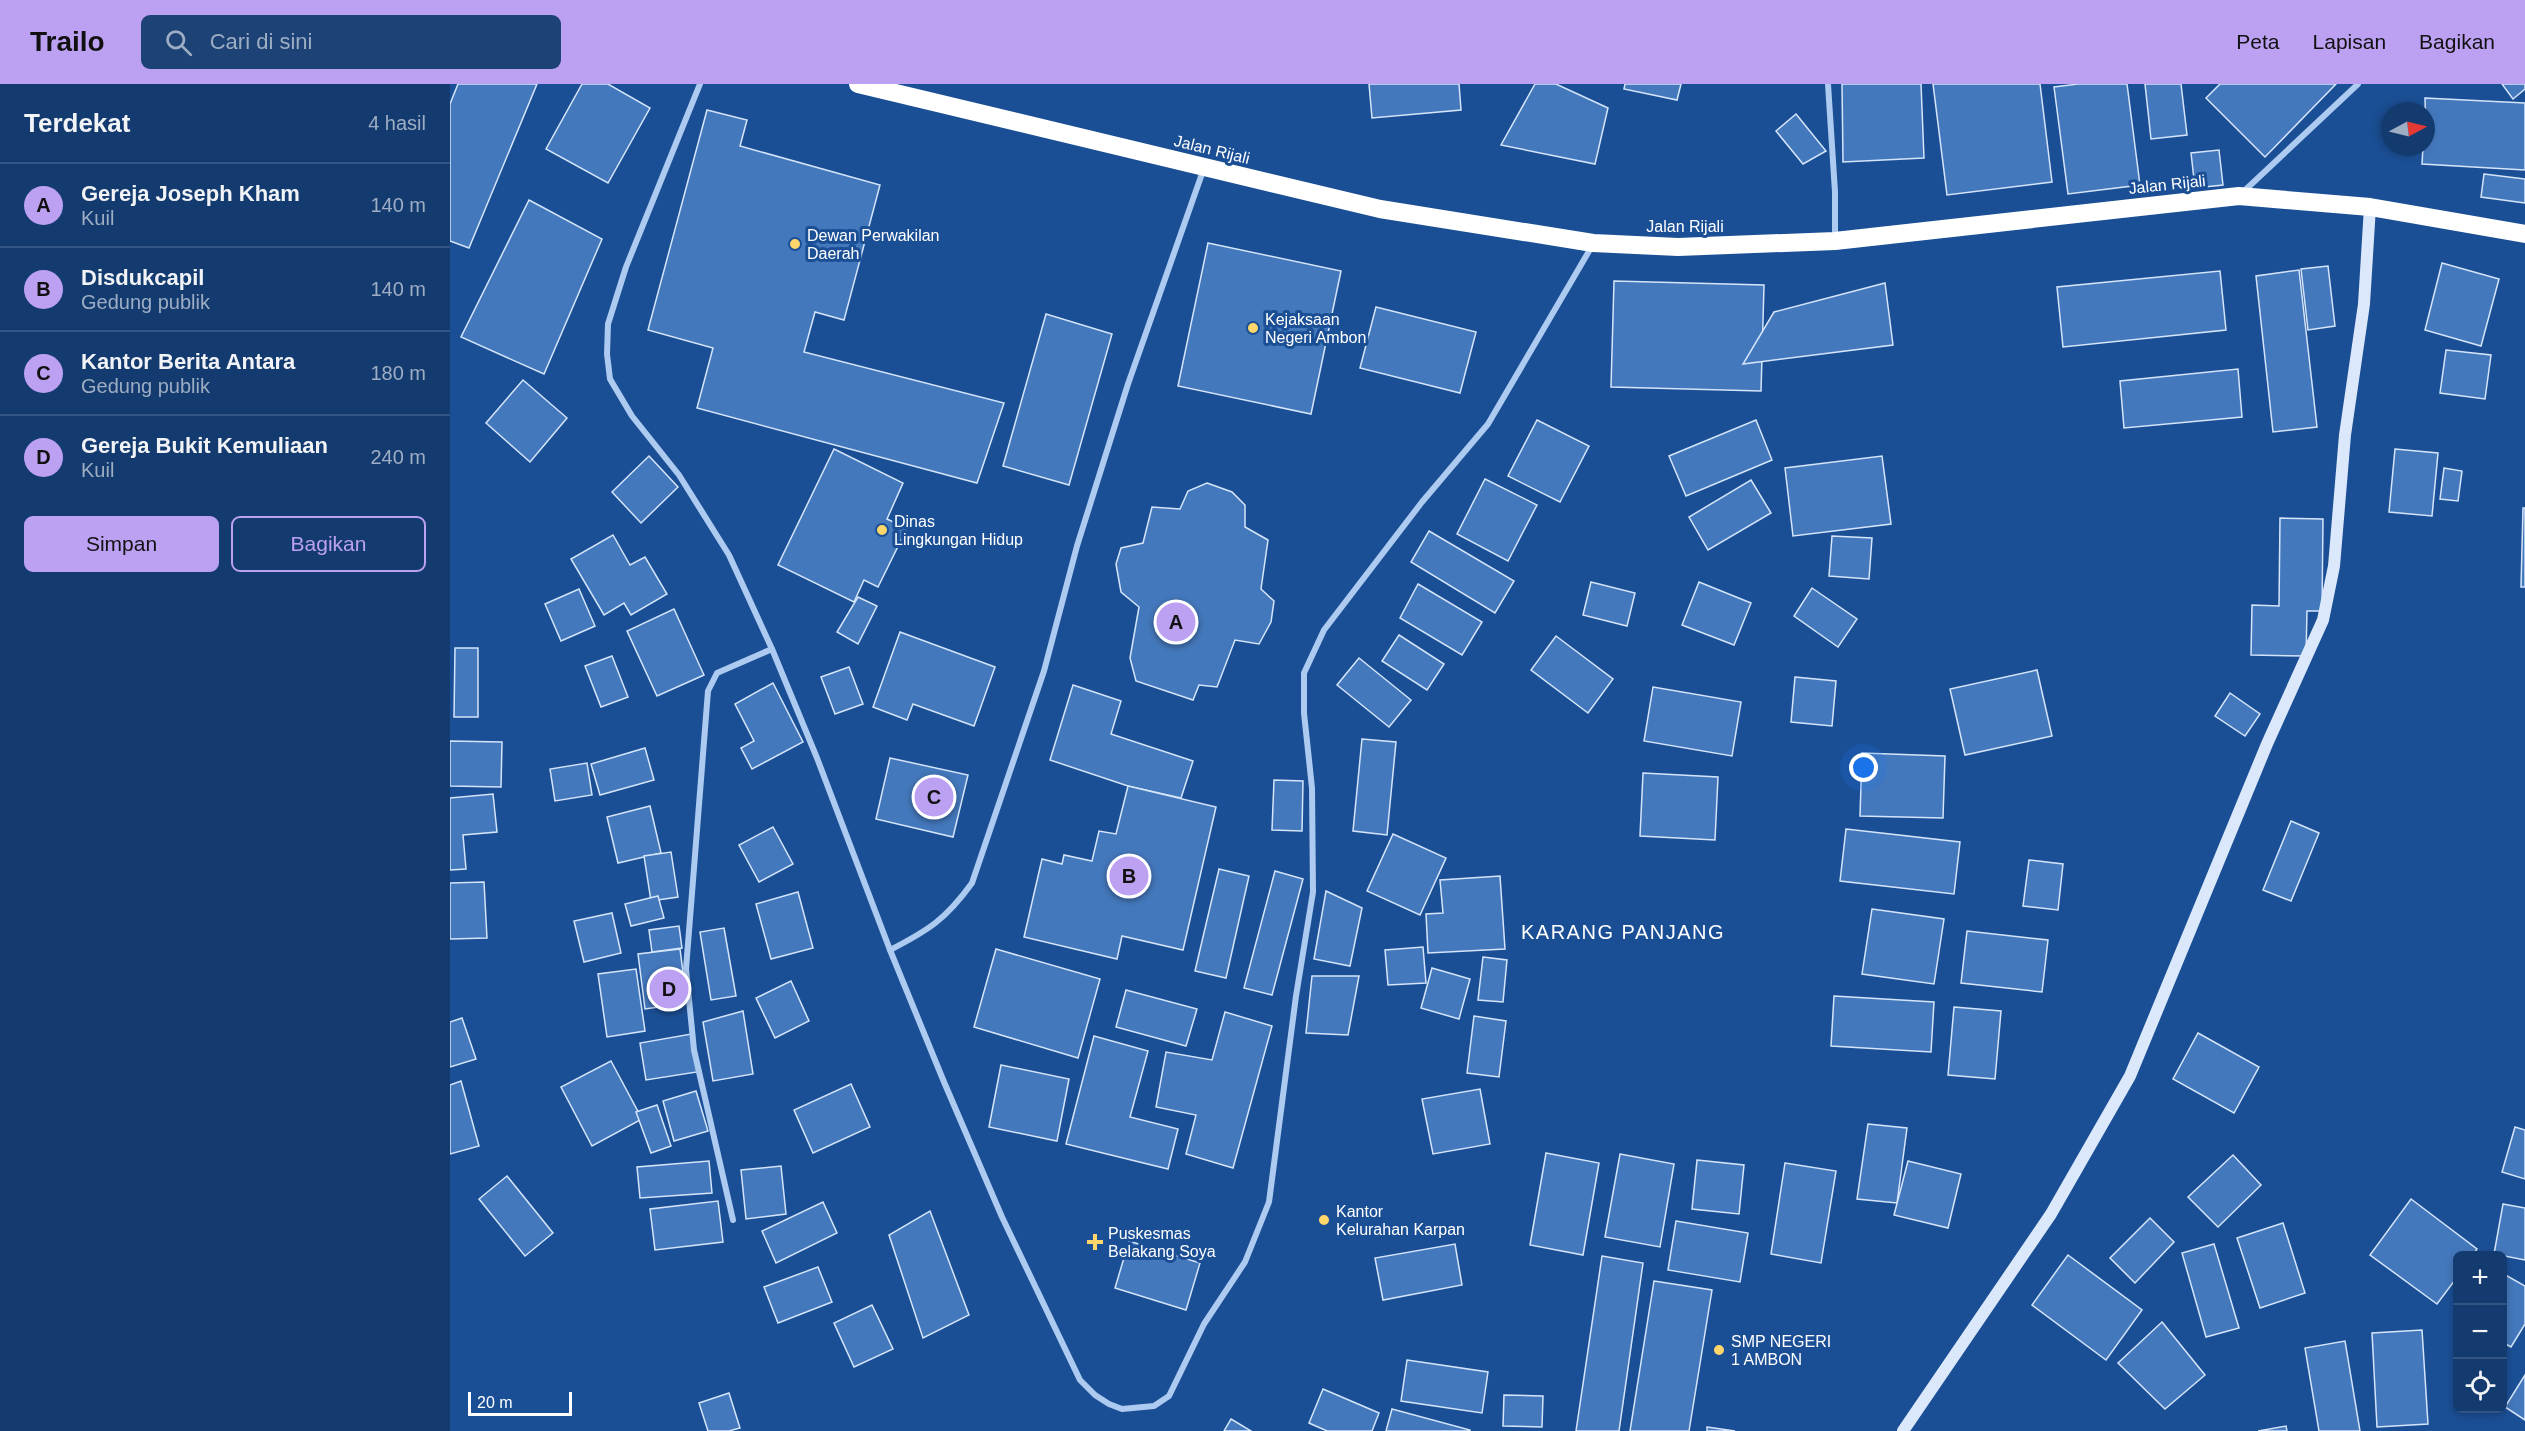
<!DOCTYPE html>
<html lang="id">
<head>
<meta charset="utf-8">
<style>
  body { margin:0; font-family:Arial,sans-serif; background:#1d4275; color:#f1f3f6 }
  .controls { position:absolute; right:18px; bottom:18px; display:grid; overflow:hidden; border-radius:9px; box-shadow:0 3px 9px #0003 }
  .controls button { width:54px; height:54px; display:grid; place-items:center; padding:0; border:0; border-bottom:2px solid #335583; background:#143b70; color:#f1f3f6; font:30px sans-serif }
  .compass { position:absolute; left:1931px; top:18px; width:54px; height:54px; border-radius:50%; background:#143b70; box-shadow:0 3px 9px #0003; rotate:83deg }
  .scale { position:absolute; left:18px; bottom:15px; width:104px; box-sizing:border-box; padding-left:6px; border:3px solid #fff; border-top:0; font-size:16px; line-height:21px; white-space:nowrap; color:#fff; -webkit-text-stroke:4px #1b4f95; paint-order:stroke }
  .you { position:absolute; left:1414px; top:684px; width:21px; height:21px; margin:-15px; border:4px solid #fff; border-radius:50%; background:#1a73e8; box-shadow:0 0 0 9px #1a73e833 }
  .badge { display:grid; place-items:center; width:39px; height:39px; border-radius:50%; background:#bca0f2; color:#111; font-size:20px; font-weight:700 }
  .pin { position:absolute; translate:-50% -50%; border:3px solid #fff; box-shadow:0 2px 6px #0006 }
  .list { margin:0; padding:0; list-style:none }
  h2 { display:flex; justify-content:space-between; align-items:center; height:78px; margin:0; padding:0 24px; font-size:26px }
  h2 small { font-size:20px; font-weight:400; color:#9dadc3 }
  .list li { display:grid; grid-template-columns:39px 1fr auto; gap:18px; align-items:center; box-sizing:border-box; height:84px; padding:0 24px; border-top:2px solid #335583 }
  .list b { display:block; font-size:22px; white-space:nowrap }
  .list p { margin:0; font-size:20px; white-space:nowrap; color:#9dadc3 }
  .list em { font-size:20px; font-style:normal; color:#9dadc3 }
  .actions { display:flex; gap:12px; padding:18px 24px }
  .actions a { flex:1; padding:14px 0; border:2px solid #bca0f2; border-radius:9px; text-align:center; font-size:21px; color:#bca0f2 }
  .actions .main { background:#bca0f2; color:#111 }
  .icon { flex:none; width:33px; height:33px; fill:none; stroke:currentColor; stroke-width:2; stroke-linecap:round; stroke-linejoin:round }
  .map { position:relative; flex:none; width:2075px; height:1347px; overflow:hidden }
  header { display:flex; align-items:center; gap:36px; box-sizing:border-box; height:84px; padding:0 30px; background:#bca0f2; color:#111 }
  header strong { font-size:28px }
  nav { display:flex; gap:33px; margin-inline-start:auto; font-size:21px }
  .search { width:420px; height:54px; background:#1d4275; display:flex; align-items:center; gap:15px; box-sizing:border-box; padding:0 21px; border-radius:9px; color:#9dadc3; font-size:22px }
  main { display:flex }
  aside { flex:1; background:#143b70 }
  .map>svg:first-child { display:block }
  .building { fill:#4478bc; stroke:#d4e5fb; stroke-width:1.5 }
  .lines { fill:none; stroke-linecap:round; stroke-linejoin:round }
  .street { stroke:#adcaf0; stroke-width:6 }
  .secondary { stroke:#dbe8fb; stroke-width:12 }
  .highway { stroke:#fff; stroke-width:18 }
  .poi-dot { fill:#ffd66c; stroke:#1b4f95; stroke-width:2 }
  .labels { text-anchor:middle; stroke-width:6; stroke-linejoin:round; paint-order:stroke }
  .street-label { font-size:16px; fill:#fff; stroke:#1b4f95 }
  .poi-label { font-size:16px; fill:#fff; stroke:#1b4f95; text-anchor:start }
  .quarter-label { font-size:20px; letter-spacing:1.5px; fill:#fff; stroke:#1b4f95 }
</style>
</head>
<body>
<header>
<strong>Trailo</strong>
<div class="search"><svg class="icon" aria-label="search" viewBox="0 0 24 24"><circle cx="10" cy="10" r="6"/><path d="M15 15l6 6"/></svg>Cari di sini</div>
<nav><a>Peta</a><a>Lapisan</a><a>Bagikan</a></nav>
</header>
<main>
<aside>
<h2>Terdekat<small>4 hasil</small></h2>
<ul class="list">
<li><span class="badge">A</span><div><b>Gereja Joseph Kham</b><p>Kuil</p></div><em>140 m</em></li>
<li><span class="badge">B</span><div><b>Disdukcapil</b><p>Gedung publik</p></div><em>140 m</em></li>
<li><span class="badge">C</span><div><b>Kantor Berita Antara</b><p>Gedung publik</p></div><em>180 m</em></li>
<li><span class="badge">D</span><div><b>Gereja Bukit Kemuliaan</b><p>Kuil</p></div><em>240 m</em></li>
</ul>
<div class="actions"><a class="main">Simpan</a><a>Bagikan</a></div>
</aside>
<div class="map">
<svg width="2075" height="1347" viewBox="0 0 2075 1347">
  <rect width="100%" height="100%" fill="#1b4f95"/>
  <!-- building -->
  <g class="building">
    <polygon points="8,0 87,0 19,164 0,157 0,20"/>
    <polygon points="132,0 158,0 200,24 158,99 96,65"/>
    <polygon points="919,0 1009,0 1011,26 922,34"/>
    <polygon points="1085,0 1106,0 1158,24 1145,80 1051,61"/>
    <polygon points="1175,0 1231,0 1227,16 1174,5"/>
    <polygon points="1392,0 1471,0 1474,74 1393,78"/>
    <polygon points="1483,0 1590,0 1602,98 1497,111"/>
    <polygon points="1628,0 1677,0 1690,101 1618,110 1604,3"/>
    <polygon points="1695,0 1731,0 1737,51 1701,55"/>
    <polygon points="1770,0 1886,0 1815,73 1756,14"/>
    <polygon points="2052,0 2075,0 2075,5 2063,15"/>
    <polygon points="1975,14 2075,19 2075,86 1972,80 1973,63 1976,63"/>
    <polygon points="257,26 297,36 290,62 430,101 394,236 365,228 354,268 554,319 527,399 247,324 263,264 198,246"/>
    <polygon points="1346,30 1376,67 1353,80 1326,47"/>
    <polygon points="1769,66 1773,101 1745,104 1741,69"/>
    <polygon points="2034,90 2075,95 2075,119 2031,113"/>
    <polygon points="79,116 152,155 94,290 11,253"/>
    <polygon points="758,159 891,187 861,330 728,302"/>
    <polygon points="1992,179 2049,195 2031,262 1975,246"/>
    <polygon points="1878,182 1885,242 1858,246 1851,185"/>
    <polygon points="1849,186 1867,343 1823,348 1806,192"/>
    <polygon points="1770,187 1776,246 1613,263 1607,203"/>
    <polygon points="1164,197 1314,201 1311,307 1161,303"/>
    <polygon points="1435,199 1443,261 1293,280 1324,228"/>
    <polygon points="926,223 1026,248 1010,309 910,284"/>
    <polygon points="596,230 662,250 619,401 553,382"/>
    <polygon points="1996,266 2041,271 2035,315 1990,309"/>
    <polygon points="1788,285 1792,333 1674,344 1670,297"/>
    <polygon points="73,296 117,334 80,378 36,339"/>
    <polygon points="1087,336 1139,362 1110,418 1058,392"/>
    <polygon points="1306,336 1322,376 1236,412 1219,372"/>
    <polygon points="384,365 453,399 437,435 457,444 428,503 414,496 404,518 328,481"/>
    <polygon points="1945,365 1988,369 1982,432 1939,428"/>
    <polygon points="199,372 228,403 191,439 162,408"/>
    <polygon points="1432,372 1441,440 1343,452 1335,384"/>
    <polygon points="1994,384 2012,387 2008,417 1990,415"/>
    <polygon points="1035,395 1087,421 1058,477 1007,450"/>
    <polygon points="1301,396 1321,429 1258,466 1239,433"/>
    <polygon points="757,399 782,408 795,421 795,443 818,456 811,505 824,517 821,538 809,560 785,556 767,603 749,601 743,616 686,597 680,574 689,523 671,508 666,480 671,464 693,459 702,423 730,425 738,407"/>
    <polygon points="2073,424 2075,424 2075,503 2071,503"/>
    <polygon points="1830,434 1873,435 1872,527 1857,527 1856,572 1801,571 1802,521 1829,522"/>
    <polygon points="979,447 1064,497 1045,529 961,478"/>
    <polygon points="163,451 180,481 195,473 217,510 181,531 174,519 154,531 121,475"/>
    <polygon points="1382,452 1422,454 1419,495 1379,492"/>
    <polygon points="1141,498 1185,509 1177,542 1133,531"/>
    <polygon points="1249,498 1301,519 1284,561 1232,541"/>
    <polygon points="968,500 1032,538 1012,571 950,534"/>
    <polygon points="1362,504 1407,535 1388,563 1344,532"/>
    <polygon points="129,505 145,542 111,557 95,520"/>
    <polygon points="408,513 427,522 408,560 387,548"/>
    <polygon points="224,525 254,591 207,612 177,547"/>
    <polygon points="450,548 545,583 524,642 463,620 457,636 423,623"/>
    <polygon points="949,551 994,580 977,606 932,577"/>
    <polygon points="1106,552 1163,595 1138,629 1081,586"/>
    <polygon points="5,564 28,564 28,633 4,633"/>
    <polygon points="162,572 178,613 151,623 135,582"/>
    <polygon points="909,574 961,616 939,643 887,601"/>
    <polygon points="399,583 413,620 385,630 371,593"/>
    <polygon points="1587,586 1602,652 1515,671 1500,605"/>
    <polygon points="1345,593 1386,597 1382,642 1341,638"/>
    <polygon points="323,599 353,658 302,685 291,664 304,657 285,620"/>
    <polygon points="623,601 671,617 661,650 743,677 731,714 678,702 600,676"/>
    <polygon points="1203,603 1291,618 1282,672 1194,657"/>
    <polygon points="1780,609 1810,630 1795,652 1765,632"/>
    <polygon points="912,655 946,658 937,751 903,747"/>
    <polygon points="0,657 52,658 51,703 0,702"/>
    <polygon points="195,664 204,696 150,711 141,680"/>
    <polygon points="1412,669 1495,672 1493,734 1410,732"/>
    <polygon points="440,674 518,691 503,753 426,735"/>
    <polygon points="137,679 142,711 105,717 100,685"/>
    <polygon points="1193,689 1268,693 1265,756 1190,752"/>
    <polygon points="824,696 853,697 852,747 822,746"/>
    <polygon points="678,702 766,723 733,866 672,852 667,875 574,853 592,775 612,780 614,771 642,777 649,747 666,750"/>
    <polygon points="43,710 47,748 13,751 16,785 0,786 0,714"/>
    <polygon points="200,722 211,769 168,779 157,733"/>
    <polygon points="1841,737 1869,749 1841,817 1813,806"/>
    <polygon points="323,743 343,780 309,798 289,761"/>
    <polygon points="1396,745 1510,758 1504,810 1390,797"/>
    <polygon points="943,750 996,774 970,831 917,807"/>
    <polygon points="221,768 228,813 201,817 194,772"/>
    <polygon points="1579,776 1613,780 1608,826 1573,822"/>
    <polygon points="769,785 799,792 776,894 745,887"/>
    <polygon points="825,787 853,795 822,911 794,904"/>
    <polygon points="1050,792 1055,865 978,869 976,830 993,829 990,796"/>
    <polygon points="34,798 37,854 0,855 0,799"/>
    <polygon points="876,807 912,824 900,882 864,875"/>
    <polygon points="348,808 363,864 321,875 306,820"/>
    <polygon points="208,812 214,834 181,842 175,820"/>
    <polygon points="1422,825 1494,835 1484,900 1412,890"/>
    <polygon points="162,829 171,869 134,878 124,837"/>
    <polygon points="229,842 232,864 202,868 199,846"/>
    <polygon points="274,844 286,912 261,916 250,848"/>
    <polygon points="1517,847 1598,856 1592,908 1511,899"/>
    <polygon points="973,863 976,899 938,901 935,866"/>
    <polygon points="230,865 237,919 195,925 188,870"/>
    <polygon points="546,865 650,895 628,974 524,943"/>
    <polygon points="1033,873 1057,876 1053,918 1028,916"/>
    <polygon points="982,884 1020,895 1009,935 971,924"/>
    <polygon points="186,885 195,947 157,953 148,890"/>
    <polygon points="862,892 909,892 898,951 856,949"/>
    <polygon points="341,897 359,937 325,954 306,914"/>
    <polygon points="676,906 747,925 736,962 666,943"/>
    <polygon points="1384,912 1484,918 1481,968 1381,962"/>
    <polygon points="1504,923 1551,927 1545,995 1498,991"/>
    <polygon points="293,927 303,990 263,997 253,938"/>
    <polygon points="775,928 822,942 783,1084 736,1070 746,1031 706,1023 716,968 762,976"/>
    <polygon points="1024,932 1056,937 1049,993 1017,989"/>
    <polygon points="12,934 26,975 0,983 0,938"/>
    <polygon points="1748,949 1809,983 1784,1029 1723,995"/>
    <polygon points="241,950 247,988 196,996 190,959"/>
    <polygon points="644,952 698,967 680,1033 728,1045 718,1085 616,1060"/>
    <polygon points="161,977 192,1035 142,1062 111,1003"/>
    <polygon points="551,981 619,995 607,1057 539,1043"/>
    <polygon points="11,997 29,1062 0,1070 0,1001"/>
    <polygon points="401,1000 420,1043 363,1069 344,1026"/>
    <polygon points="1030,1005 1040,1060 983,1070 972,1015"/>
    <polygon points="246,1007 258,1047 224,1057 213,1017"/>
    <polygon points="207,1021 221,1062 201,1069 186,1028"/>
    <polygon points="1418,1040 1457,1044 1447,1119 1407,1115"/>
    <polygon points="2065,1043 2075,1046 2075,1095 2052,1088"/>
    <polygon points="1096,1069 1149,1079 1133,1171 1080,1161"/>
    <polygon points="1170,1070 1224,1080 1210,1163 1155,1153"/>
    <polygon points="1783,1071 1811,1101 1768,1143 1738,1113"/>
    <polygon points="1247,1076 1294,1081 1289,1130 1242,1125"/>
    <polygon points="259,1077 262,1109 190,1114 187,1083"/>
    <polygon points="1458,1077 1511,1090 1498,1144 1444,1131"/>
    <polygon points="1335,1079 1386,1087 1371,1179 1321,1170"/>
    <polygon points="331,1082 336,1130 296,1135 291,1086"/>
    <polygon points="57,1092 103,1149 75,1172 29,1115"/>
    <polygon points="1961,1115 2027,1165 2022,1172 2008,1172 2008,1192 1987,1220 1920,1171"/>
    <polygon points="268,1117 273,1158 205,1166 200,1125"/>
    <polygon points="373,1118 387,1149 326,1179 312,1147"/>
    <polygon points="2053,1120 2075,1124 2075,1176 2044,1170"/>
    <polygon points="480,1127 519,1231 473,1254 439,1151"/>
    <polygon points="1700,1134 1724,1158 1685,1199 1660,1174"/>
    <polygon points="1226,1137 1298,1149 1290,1198 1218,1186"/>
    <polygon points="1833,1139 1855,1209 1810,1224 1787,1154"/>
    <polygon points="679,1157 750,1179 736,1226 665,1204"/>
    <polygon points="1005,1160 1012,1201 933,1216 925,1174"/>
    <polygon points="1764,1160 1789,1244 1756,1253 1732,1169"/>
    <polygon points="1618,1171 1692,1226 1656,1276 1582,1221"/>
    <polygon points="1152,1172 1193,1179 1169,1347 1126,1347"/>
    <polygon points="368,1183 382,1218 328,1239 314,1203"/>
    <polygon points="2052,1189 2075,1202 2075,1240 2061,1263 2052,1258"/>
    <polygon points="1204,1197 1262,1206 1239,1347 1180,1347"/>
    <polygon points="422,1221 443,1265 404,1283 384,1239"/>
    <polygon points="1712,1238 1755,1291 1715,1325 1668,1279"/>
    <polygon points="1972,1246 1978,1340 1927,1343 1922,1249"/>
    <polygon points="1895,1257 1910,1347 1869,1347 1855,1264"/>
    <polygon points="957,1276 1038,1288 1032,1329 951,1317"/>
    <polygon points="2075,1291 2075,1336 2055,1323"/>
    <polygon points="873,1305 929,1329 922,1347 877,1347 859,1339"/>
    <polygon points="279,1309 290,1344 279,1347 258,1347 249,1319"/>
    <polygon points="1054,1311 1093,1312 1092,1343 1053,1342"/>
    <polygon points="942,1325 1020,1346 1020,1347 936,1347"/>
    <polygon points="781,1335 801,1347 774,1347"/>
    <polygon points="1836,1342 1837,1347 1808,1347"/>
    <polygon points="1257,1343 1285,1347 1257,1347"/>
  </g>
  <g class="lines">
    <!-- street -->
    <g class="street">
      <polyline points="250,0 176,183 158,240 157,270 160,295 182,332 229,391 279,471 322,565 367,674 440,866 494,998 552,1133 630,1296 645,1311 659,1320 672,1325 704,1322 719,1312 754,1240 795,1178 819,1118 846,912 863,808 862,704 854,629 854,589 874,546 972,418 1038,340 1142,162"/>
      <polyline points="1378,0 1385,108 1385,155"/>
      <polyline points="1792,109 1908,0"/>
      <path d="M440,866c39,-20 56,-31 82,-67l72,-212 33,-125 51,-162 76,-216"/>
      <polyline points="283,1136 244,966 236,885 258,607 267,589 322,565"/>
    </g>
    <!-- secondary -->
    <polyline class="secondary" points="1453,1347 1601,1130 1680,992 1817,660 1873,536 1884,482 1895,351 1914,220 1920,123"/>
    <!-- highway -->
    <polyline class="highway" points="408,0 930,125 1143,159 1228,163 1385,157 1789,112 1920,123 2075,150"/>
  </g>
  <!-- markers -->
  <g class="poi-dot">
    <circle cx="345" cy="160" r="6"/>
    <circle cx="803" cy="244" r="6"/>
    <circle cx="432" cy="446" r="6"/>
    <circle cx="874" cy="1136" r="6"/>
    <path d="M642 1149h6v6h6v6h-6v6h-6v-6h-6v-6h6z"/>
    <circle cx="1269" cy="1266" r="6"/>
  </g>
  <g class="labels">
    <!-- street labels -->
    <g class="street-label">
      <text transform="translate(762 65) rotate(14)" y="6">Jalan Rijali</text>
      <text transform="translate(1717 100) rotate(-6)" y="6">Jalan Rijali</text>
      <text x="1235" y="148">Jalan Rijali</text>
    </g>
    <!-- poi labels -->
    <g class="poi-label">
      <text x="357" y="157">Dewan Perwakilan<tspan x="357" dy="18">Daerah</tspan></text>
      <text x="815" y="241">Kejaksaan<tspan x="815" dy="18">Negeri Ambon</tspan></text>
      <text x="444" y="443">Dinas<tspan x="444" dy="18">Lingkungan Hidup</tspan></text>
      <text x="886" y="1133">Kantor<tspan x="886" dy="18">Kelurahan Karpan</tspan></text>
      <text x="658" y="1155">Puskesmas<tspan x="658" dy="18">Belakang Soya</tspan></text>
      <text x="1281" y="1263">SMP NEGERI<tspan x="1281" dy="18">1 AMBON</tspan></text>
    </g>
    <!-- quarter labels -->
    <g class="quarter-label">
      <text x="1173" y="855">KARANG PANJANG</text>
    </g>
  </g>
</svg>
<div class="controls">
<button>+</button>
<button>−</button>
<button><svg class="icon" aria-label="locate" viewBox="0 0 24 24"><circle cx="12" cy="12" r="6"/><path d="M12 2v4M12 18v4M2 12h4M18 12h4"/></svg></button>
</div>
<svg class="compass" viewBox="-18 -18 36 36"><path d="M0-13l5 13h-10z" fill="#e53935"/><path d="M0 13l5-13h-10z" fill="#9dadc3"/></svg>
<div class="scale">20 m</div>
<div class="you"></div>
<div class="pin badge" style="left:726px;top:538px">A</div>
<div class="pin badge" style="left:679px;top:792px">B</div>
<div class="pin badge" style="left:484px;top:713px">C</div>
<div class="pin badge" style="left:219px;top:905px">D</div>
</div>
</main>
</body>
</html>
